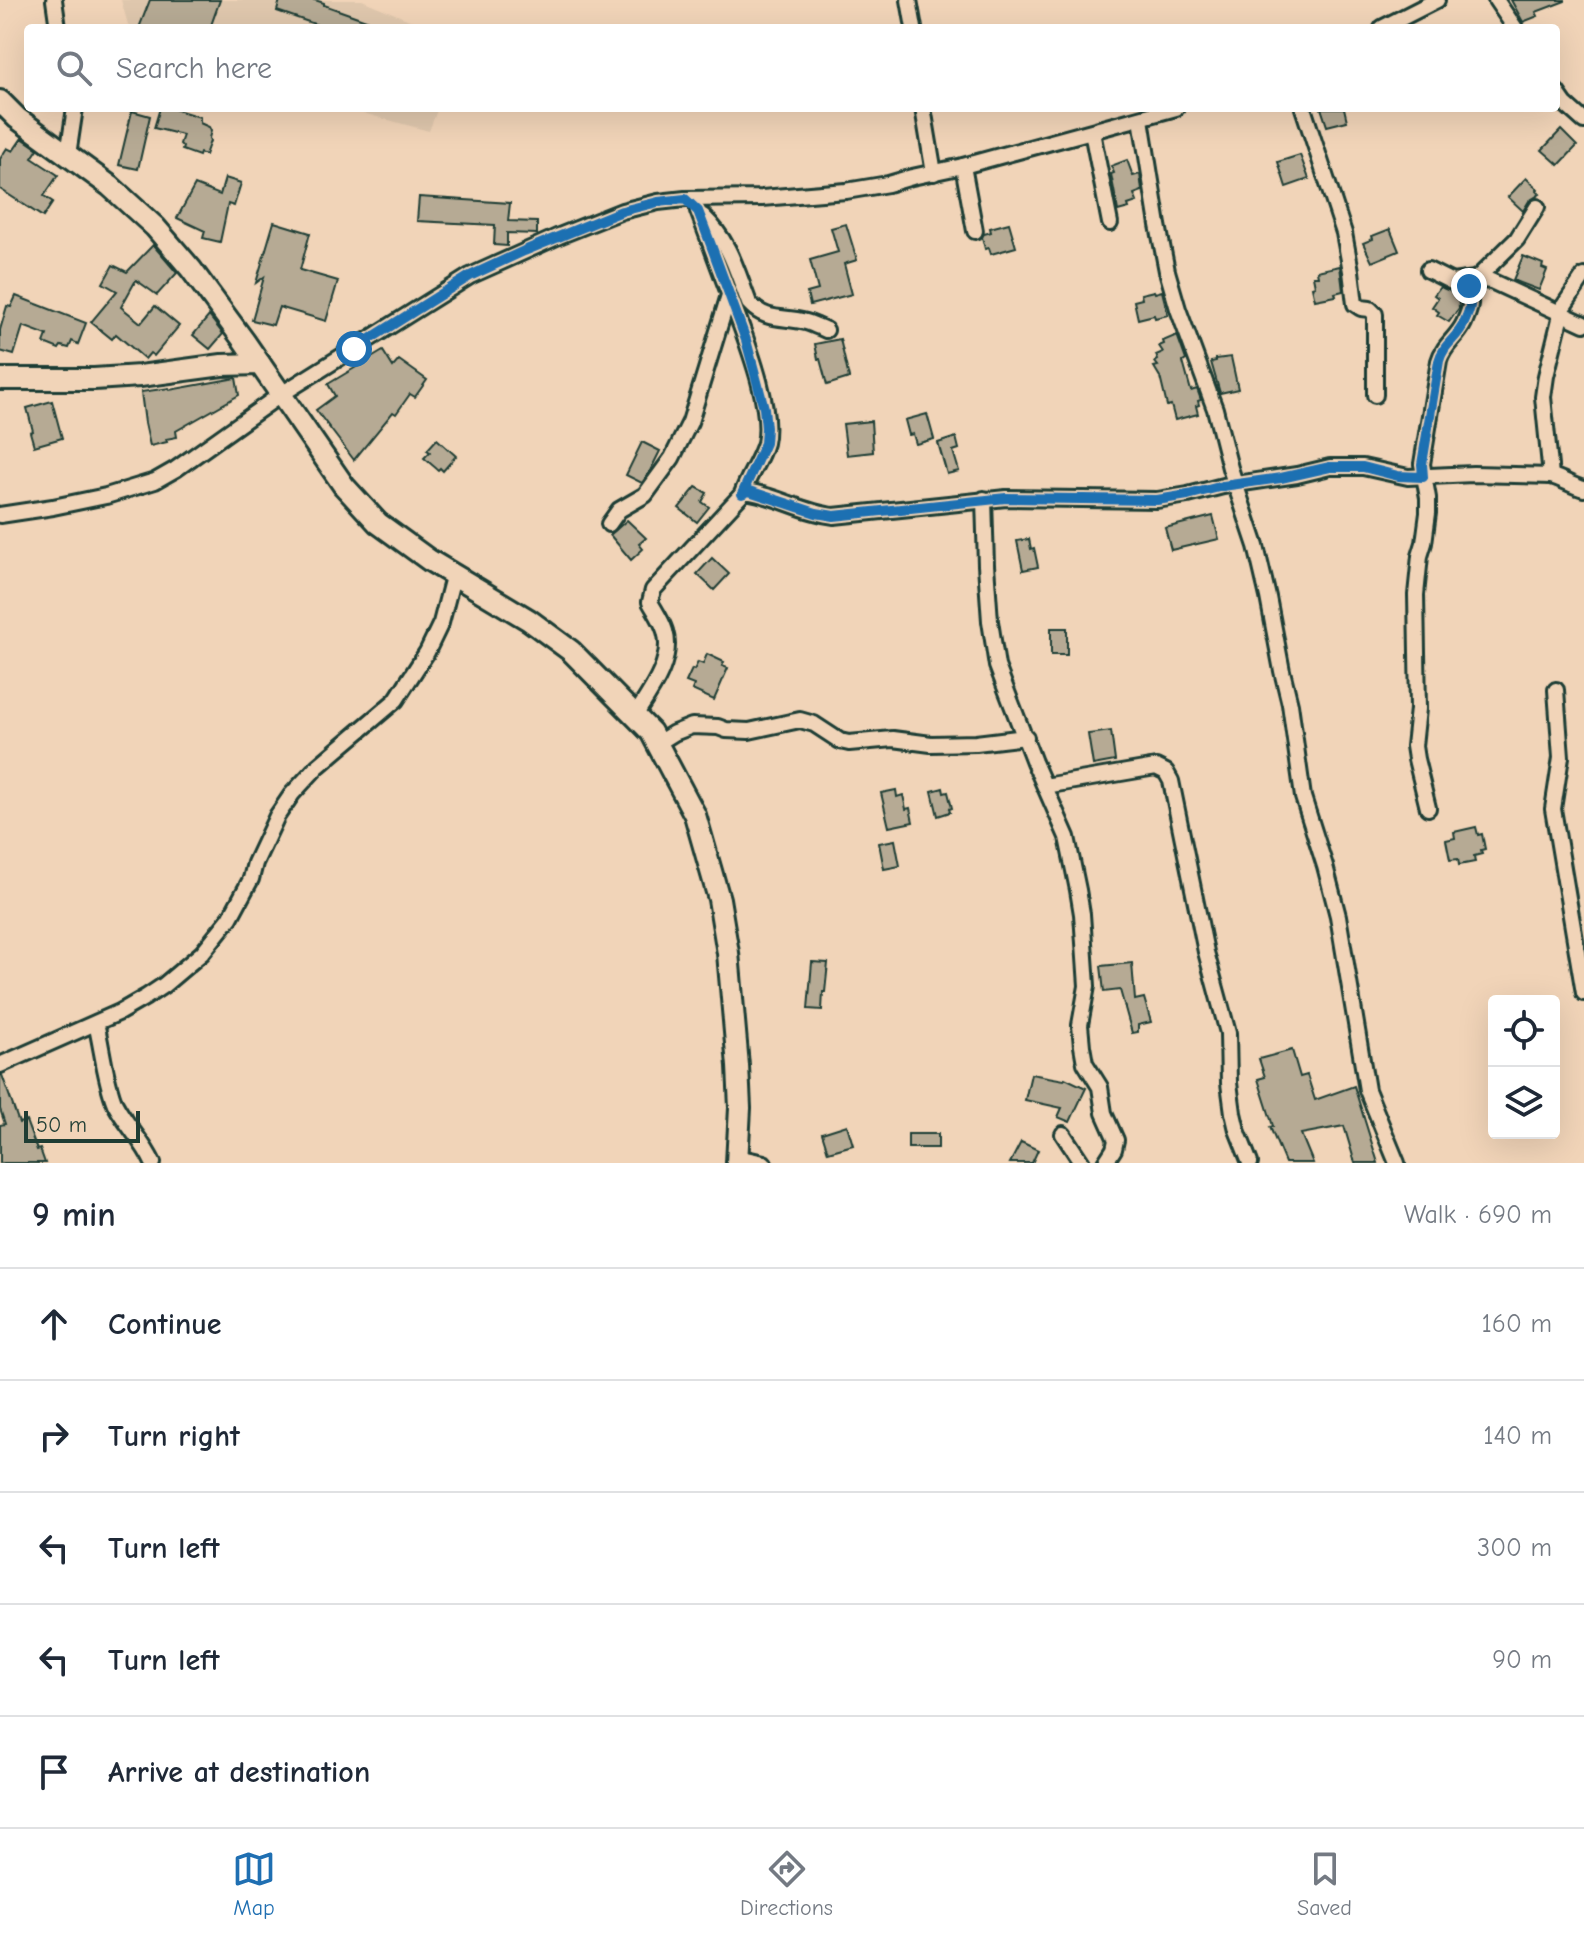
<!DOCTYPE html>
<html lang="en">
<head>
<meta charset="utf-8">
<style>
  body { margin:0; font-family:"Comic Neue",sans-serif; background:#f2f2f3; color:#1f2937 }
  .controls { position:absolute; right:24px; bottom:24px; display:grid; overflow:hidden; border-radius:8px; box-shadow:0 8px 32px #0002 }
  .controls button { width:72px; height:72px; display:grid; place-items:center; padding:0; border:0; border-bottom:2px solid #e0e1e3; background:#fff; color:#1f2937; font:40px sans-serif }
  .scale { position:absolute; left:24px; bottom:20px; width:116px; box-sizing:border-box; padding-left:8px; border:4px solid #1f3d34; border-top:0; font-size:22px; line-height:28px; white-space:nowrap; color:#1f3d34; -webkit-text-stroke:6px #f1d4b8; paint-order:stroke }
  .stop { position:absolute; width:24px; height:24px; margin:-18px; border:6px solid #1f6fb2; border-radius:50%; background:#fff }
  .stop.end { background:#1f6fb2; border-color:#fff; box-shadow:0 2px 8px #0008 }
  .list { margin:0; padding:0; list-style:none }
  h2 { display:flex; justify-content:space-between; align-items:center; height:104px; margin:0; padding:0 32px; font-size:34px }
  h2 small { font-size:26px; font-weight:400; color:#747a83 }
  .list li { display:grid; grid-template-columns:52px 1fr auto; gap:24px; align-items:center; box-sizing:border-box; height:112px; padding:0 32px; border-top:2px solid #e0e1e3 }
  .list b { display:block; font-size:30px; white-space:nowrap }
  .list em { font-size:26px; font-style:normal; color:#747a83 }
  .icon { flex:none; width:44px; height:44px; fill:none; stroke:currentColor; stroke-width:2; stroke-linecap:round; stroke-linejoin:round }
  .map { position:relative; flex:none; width:1584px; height:1163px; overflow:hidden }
  .search { position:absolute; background:#fff; box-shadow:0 8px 32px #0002; left:24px; right:24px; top:24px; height:88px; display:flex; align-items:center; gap:20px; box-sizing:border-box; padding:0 28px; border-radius:8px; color:#747a83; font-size:30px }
  .sheet { height:664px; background:#fff }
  nav { display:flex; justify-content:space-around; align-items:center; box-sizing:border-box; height:112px; border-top:2px solid #e0e1e3; background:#fff; font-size:22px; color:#747a83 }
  nav a { display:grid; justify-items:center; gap:4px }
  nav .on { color:#1f6fb2 }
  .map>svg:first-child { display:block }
  .built { fill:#dfc7ad }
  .building { fill:#b6aa94; stroke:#1f3d34; stroke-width:2 }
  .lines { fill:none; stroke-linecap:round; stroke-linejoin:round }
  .street-casing { stroke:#1f3d34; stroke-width:20 }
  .secondary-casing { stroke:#1f3d34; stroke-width:26 }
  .street { stroke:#f1d4b8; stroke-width:14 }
  .secondary { stroke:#f1d4b8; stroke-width:20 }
  .route { stroke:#1f6fb2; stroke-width:10 }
</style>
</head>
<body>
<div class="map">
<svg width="1584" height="1163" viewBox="0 0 1584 1163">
  <rect width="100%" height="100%" fill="#f1d4b8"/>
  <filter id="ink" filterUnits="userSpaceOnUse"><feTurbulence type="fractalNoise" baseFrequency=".0125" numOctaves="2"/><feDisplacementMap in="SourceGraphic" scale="16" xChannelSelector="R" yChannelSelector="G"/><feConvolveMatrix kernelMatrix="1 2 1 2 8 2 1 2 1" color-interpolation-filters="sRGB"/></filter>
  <g filter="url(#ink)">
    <!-- built -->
    <g class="built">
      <polygon points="121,0 362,0 428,28 129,28"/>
      <polygon points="344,108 438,108 429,131"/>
    </g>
    <!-- building -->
    <g class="building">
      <polygon points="150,0 220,0 210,28 139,28"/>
      <polygon points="280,0 315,0 324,3 324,5 383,26 383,28 326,28 277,11"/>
      <polygon points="1511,0 1565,0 1565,1 1536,12 1538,16 1523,22"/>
      <polygon points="160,108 171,108 200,117 200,123 209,127 211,131 209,138 210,141 205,155 200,153 199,156 182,150 183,147 180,144 183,135 154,128"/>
      <polygon points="1321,108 1344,108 1347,121 1327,126"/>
      <polygon points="132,111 150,116 138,169 119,165"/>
      <polygon points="1561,130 1577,146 1559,165 1542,150"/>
      <polygon points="22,138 38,149 32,158 58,175 44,196 53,202 43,217 0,189 0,159 7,148 13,151"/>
      <polygon points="1300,155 1309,179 1286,187 1278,162"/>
      <polygon points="1127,160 1133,176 1140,174 1142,191 1134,194 1137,202 1128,205 1129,208 1118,211 1111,174 1114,173 1111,166"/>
      <polygon points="225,178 241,183 234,206 228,204 220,242 203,238 205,231 177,218 195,185 220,195"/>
      <polygon points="1526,178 1538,189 1537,191 1540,194 1529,201 1523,211 1508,197"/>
      <polygon points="419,197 510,203 508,221 537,222 537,234 507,233 507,246 494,245 495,225 417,221"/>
      <polygon points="274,222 310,233 300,270 338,281 326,321 279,307 273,325 252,320 264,277 256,283"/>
      <polygon points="1009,223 1016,247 991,254 989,248 985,249 982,237 984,234 991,232 990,228"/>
      <polygon points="846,224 857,260 844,264 852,294 810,305 807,293 818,290 810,260 838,252 831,228"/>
      <polygon points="1390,229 1399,251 1372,262 1363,243 1373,239 1372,236"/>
      <polygon points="153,245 177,273 157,295 136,280 121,307 141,323 155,306 179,326 154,356 150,353 145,359 116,334 112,339 91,322 117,291 103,283 113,265 127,272"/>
      <polygon points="1523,256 1543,264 1542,268 1547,270 1539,290 1513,280"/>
      <polygon points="1340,266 1343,291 1335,293 1336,296 1315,300 1312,287 1315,286 1313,276 1318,276 1317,271"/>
      <polygon points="1440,287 1458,294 1459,308 1449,322 1437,315 1439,312 1432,307 1438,298 1434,295"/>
      <polygon points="1154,291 1155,293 1162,291 1168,315 1155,318 1154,315 1138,319 1134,301 1142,299 1141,294"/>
      <polygon points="16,296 86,323 78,344 72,341 69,348 61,346 59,349 44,343 47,335 23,326 14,355 0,351 0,330 7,306 11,307"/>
      <polygon points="209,316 223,334 210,349 193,335"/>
      <polygon points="1177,335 1186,360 1183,362 1191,391 1197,389 1201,400 1198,401 1199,405 1196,406 1198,414 1175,420 1171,405 1167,406 1160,377 1154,367 1158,366 1155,362 1158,360 1156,355 1163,352 1159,346 1164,344 1163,341"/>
      <polygon points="840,339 849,378 827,385 820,359 818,359 815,344"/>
      <polygon points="383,351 393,367 399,360 427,380 415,397 410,394 396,414 393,412 354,460 316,410 335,396 328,384"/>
      <polygon points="1231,357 1238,389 1220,393 1211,362 1216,361 1216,359"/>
      <polygon points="236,378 239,395 176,431 177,437 166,439 167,442 150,446 145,423 141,392 169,388 170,390"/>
      <polygon points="52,401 62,438 34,446 30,432 33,431 27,408"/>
      <polygon points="927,414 934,439 916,444 913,434 909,435 905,420"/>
      <polygon points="871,421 873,452 847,455 843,424"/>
      <polygon points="956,437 959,449 953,451 959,471 947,474 938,443"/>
      <polygon points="437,439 456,456 443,471 440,468 438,470 424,458 430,452 427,450"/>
      <polygon points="642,442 660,451 650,471 642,483 626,475"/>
      <polygon points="696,487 707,493 702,502 709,507 697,522 679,508"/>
      <polygon points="1213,516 1219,539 1171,550 1165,528"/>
      <polygon points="627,520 646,538 639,544 643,549 631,560 610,535"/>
      <polygon points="1029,539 1031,549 1034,548 1038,567 1023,570 1017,541"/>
      <polygon points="712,558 729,574 714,590 697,574"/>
      <rect x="1051" y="628" width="16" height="27"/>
      <polygon points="707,654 724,662 722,666 728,668 714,700 692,690 694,685 686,682 692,669 694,670 698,662 703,664"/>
      <polygon points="1111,731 1115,761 1093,765 1088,734"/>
      <polygon points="943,788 944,793 948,792 952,808 949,809 950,812 938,816 932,791"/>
      <polygon points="896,790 897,797 903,795 906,809 910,808 913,822 889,827 881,793"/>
      <polygon points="1476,827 1478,835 1482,834 1485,849 1481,850 1482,854 1474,856 1475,862 1459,865 1458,859 1450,860 1446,840 1455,838 1454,832"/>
      <polygon points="895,840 900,866 884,869 879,843"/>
      <polygon points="812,962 828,963 825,992 823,992 822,1010 808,1009"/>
      <polygon points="1132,963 1135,1000 1144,998 1151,1022 1138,1025 1138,1032 1132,1033 1120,990 1104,992 1101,966"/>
      <polygon points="1292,1050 1300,1077 1307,1075 1315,1100 1354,1086 1378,1163 1355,1163 1344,1126 1301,1134 1313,1163 1285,1163 1270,1127 1273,1126 1258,1079 1265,1077 1259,1059"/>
      <polygon points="1031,1074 1064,1080 1065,1078 1086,1088 1070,1122 1058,1117 1062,1108 1025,1100"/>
      <polygon points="0,1075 2,1075 19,1123 26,1121 37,1150 40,1149 45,1163 0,1163 0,1125 5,1124 0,1109"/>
      <polygon points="847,1125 853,1145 828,1152 822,1133"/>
      <rect x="908" y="1134" width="30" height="14"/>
      <polygon points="1021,1142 1038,1150 1032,1163 1010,1163"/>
    </g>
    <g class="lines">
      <defs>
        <g id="street">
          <polyline points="54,0 58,28"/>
          <polyline points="909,0 914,28"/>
          <polyline points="1496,0 1515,28"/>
          <polyline points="1382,28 1437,0"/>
          <polyline points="1556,91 1565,104 1584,121"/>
          <polyline points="923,108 934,173"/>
          <polyline points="1303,108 1344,233 1351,271 1355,304 1361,308 1370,309 1375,314 1375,395"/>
          <polyline points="1141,119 1158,225 1167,271 1178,309 1215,409 1230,468 1256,546 1268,597 1282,671 1290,704 1303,797 1325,866 1338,916 1367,1090 1397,1163"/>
          <polyline points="1092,132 1110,223"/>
          <polyline points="68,155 75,108"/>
          <polyline points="963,166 975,231"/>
          <path d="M698,211c12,31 23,62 35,93 13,36 40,102 32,139 -5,18 -17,33 -23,51"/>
          <path d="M703,216c27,26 33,53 46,87 17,19 35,13 57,19 7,2 13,5 20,8"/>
          <polyline points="1428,270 1452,282 1475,279 1491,281 1584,324"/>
          <polyline points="1551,476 1543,397 1546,376 1563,307 1584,276"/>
          <polyline points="984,499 986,565 990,621 997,666 1034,762 1067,837 1078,890 1082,914 1087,986 1080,1025 1082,1046 1085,1063 1100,1087 1104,1113 1116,1140 1114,1149 1105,1163"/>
          <polyline points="0,515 53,507 106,496 155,481 176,469 280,395 470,276 559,236 622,211 658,202 685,199 762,198 846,191 888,184 912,177 963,166 1176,108"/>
          <polyline points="609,524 619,510 645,495 672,458 690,422 729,295"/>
          <polyline points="1556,690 1561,757 1553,809 1584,993"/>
          <path d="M636,714c15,-23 38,-54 29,-83 -3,-10 -10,-20 -15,-29l3,-12 92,-99c31,4 59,22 89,25l172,-18 151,2 31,-5 35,-9 74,-11 33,-8h33l45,10 65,-3 78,2c12,3 21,10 33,13"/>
          <polyline points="658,743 674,733 692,726 718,727 726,730 749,731 800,720 814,724 840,741 849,743 893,739 931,744 976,743 1026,737"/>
          <polyline points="1045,786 1156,767 1166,772 1171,781 1206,952 1228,1033 1229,1083 1233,1113 1237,1130 1250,1163"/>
          <path d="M1428,808l-12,-49 -2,-13 4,-37 -2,-114 4,-39 4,-13 4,-30v-15l-6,-34 17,-103c5,-17 18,-23 25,-38 2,-5 6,-13 6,-19 1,-8 -4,-10 -1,-18l48,-47 20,-32"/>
          <path d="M96,1023c6,24 9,58 19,81 11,21 28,37 38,59"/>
          <polyline points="0,1065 120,1012 146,997 164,985 202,953 230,918 251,879 255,863 277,816 292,794 317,767 396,700 427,652 441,623 454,573"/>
          <polyline points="1063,1134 1082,1163"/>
          <polyline points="737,1157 764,1163"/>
        </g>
        <g id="secondary">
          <polyline points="0,101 17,118 110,186 155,227 191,269 244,341 344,486 378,523 429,560 529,620 571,651 651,732 695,815 719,899 728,953 738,1066 740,1108 737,1163"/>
          <polyline points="0,379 94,379 140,376 222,365 260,364"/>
        </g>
      </defs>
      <!-- street casing -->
      <use href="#street" class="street-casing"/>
      <!-- secondary casing -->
      <use href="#secondary" class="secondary-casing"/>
      <!-- street -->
      <use href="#street" class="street"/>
      <!-- secondary -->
      <use href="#secondary" class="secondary"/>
    </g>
  </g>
  <g class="lines" filter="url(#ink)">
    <!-- route -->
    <path class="route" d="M354,349l116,-73 54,-25 98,-40 36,-9 27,-3 13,12 13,34 35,95 18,68 2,20 -1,15 -23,51 7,-3 67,22 18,3 172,-18 151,2 31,-5 35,-9 58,-8 49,-11h33l35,9 25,1 -1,-13 17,-103c5,-18 18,-22 25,-38 2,-5 6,-13 6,-18 1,-9 -4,-11 -1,-19"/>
  </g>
</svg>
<div class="controls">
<button><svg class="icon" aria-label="locate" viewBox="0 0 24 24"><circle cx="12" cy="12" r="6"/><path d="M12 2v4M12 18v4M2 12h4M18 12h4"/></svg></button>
<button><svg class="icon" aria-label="layers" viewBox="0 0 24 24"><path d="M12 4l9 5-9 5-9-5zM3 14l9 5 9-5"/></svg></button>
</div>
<div class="scale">50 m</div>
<div class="stop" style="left:354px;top:349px"></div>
<div class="stop end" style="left:1469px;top:286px"></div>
<div class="search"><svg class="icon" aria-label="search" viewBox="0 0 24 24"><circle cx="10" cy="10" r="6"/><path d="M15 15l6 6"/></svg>Search here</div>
</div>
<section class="sheet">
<h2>9 min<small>Walk · 690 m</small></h2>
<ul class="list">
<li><svg class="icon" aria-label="ahead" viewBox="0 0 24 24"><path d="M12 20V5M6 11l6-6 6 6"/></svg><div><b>Continue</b></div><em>160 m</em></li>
<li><svg class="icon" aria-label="right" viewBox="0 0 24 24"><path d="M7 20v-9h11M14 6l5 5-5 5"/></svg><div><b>Turn right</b></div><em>140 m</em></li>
<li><svg class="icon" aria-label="left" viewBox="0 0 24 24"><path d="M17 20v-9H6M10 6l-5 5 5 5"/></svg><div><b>Turn left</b></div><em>300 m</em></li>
<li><svg class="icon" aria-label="left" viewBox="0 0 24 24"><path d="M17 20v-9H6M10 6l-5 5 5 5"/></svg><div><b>Turn left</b></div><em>90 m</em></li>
<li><svg class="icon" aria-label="arrive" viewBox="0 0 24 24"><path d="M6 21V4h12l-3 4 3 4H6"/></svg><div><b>Arrive at destination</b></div></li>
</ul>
</section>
<nav>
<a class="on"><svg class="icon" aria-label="map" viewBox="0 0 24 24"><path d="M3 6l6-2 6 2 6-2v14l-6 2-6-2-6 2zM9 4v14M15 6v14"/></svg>Map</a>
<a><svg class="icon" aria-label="directions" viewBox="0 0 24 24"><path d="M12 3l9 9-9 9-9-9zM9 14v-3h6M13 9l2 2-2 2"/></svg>Directions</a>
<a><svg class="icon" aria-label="saved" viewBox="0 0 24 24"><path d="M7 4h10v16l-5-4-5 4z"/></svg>Saved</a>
</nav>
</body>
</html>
